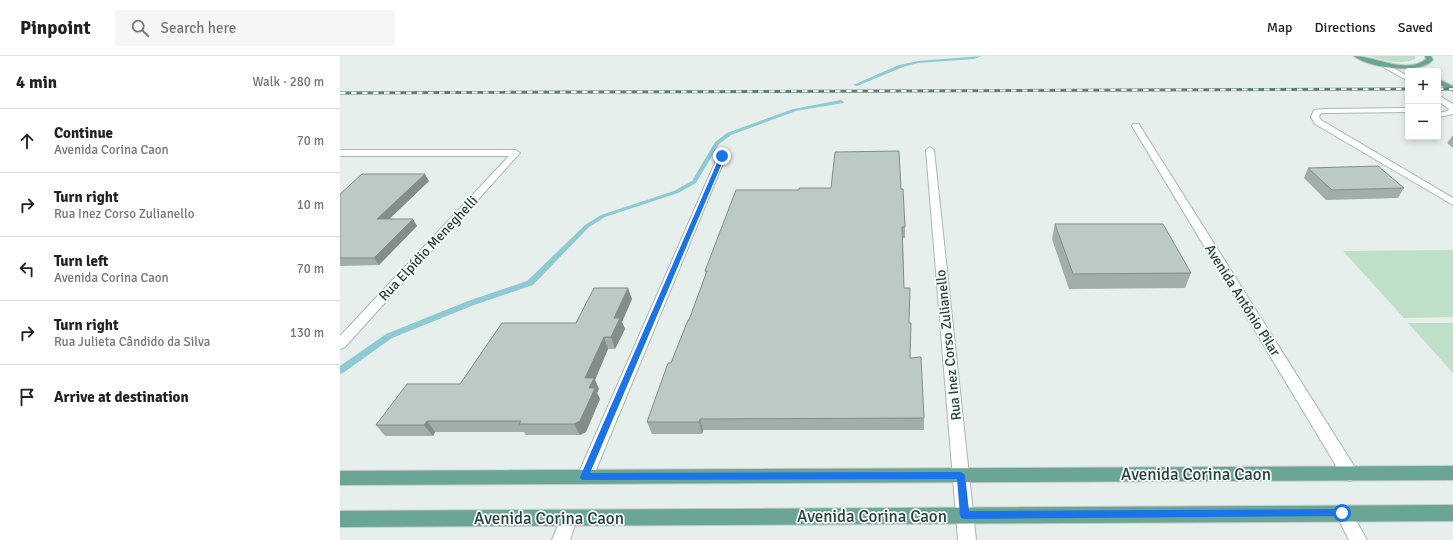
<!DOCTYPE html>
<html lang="en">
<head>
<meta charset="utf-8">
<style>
  body { margin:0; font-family:Signika,sans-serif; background:#f6f6f6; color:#202124 }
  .controls { position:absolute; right:12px; top:12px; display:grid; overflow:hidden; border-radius:4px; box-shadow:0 2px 6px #0003 }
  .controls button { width:36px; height:36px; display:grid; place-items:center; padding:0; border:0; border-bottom:1px solid #e0e0e0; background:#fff; color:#202124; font:20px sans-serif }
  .stop { position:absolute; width:12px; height:12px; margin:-9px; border:3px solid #1a73e8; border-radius:50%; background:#fff }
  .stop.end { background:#1a73e8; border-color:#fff; box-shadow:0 1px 4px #0008 }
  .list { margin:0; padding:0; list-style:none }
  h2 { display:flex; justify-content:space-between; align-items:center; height:52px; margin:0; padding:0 16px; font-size:17px }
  h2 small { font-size:13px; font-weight:400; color:#757577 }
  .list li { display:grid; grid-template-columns:26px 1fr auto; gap:12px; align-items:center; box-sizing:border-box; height:64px; padding:0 16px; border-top:1px solid #e0e0e0 }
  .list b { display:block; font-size:15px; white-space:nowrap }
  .list p { margin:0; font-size:13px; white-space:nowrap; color:#757577 }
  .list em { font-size:13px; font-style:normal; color:#757577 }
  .icon { flex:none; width:22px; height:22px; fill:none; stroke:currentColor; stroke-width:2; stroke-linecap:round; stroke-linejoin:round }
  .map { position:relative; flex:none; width:1113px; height:484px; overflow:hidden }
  header { display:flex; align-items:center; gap:24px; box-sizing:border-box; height:56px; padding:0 20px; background:#fff; border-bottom:1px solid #e0e0e0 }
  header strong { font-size:19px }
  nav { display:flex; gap:22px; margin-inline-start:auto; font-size:14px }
  .search { width:280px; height:36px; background:#f6f6f6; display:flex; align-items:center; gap:10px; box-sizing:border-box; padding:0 14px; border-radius:4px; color:#757577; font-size:15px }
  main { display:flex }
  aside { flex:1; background:#fff }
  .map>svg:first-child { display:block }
  .green { fill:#bfe0c8 }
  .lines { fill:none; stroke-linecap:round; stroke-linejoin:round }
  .stream { fill:#8ec9d4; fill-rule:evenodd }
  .minor-casing { stroke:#a8b8b2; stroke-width:2 }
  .major-casing { stroke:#c2cac8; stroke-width:2 }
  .minor { fill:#fff; fill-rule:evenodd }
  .major { fill:#6aa596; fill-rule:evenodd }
  .rail-casing { stroke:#5f7d75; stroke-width:3 }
  .rail { stroke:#f7fbf9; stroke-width:2; stroke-dasharray:5.5; stroke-linecap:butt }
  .wall { fill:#a1aea9 }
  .shaded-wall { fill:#838d89 }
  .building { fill:#bbcac4; stroke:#838d89 }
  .route { fill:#1a73e8 }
  .labels { text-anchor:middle; stroke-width:3.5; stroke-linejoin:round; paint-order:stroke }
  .street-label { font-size:14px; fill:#24423a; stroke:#f7fbf9 }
  .near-street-label { font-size:17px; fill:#24423a; stroke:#f7fbf9 }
</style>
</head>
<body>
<header>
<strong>Pinpoint</strong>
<div class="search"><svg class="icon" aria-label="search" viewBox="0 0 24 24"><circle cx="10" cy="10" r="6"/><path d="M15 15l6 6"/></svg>Search here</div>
<nav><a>Map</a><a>Directions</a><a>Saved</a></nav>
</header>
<main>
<aside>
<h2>4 min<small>Walk · 280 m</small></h2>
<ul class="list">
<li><svg class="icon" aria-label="ahead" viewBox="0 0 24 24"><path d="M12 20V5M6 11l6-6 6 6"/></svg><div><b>Continue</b><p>Avenida Corina Caon</p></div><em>70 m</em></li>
<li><svg class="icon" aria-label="right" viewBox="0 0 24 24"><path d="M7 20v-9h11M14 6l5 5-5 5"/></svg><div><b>Turn right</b><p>Rua Inez Corso Zulianello</p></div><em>10 m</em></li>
<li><svg class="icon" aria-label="left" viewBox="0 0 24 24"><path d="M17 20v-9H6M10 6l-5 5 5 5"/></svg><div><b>Turn left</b><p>Avenida Corina Caon</p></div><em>70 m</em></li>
<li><svg class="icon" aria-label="right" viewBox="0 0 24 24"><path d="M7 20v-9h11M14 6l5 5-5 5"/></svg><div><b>Turn right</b><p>Rua Julieta Cândido da Silva</p></div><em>130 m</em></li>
<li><svg class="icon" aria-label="arrive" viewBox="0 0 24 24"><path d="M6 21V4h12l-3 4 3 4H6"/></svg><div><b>Arrive at destination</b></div></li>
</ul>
</aside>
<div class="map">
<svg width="1113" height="484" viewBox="0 0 1113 484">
  <rect width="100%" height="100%" fill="#e6efeb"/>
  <!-- green -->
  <g class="green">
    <path d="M1031,0h44v3c-13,6 -31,2 -44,-3z"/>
    <polygon points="1113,194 1113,261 1064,262 1003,195"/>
    <polygon points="1068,267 1113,267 1113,317"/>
  </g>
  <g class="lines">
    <!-- stream -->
    <g class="stream">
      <polygon points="642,0 634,3 578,7 563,11 517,30 513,29 559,9 578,5"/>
      <polygon points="501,44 504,46 503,47 456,55 391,79 379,88 356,127 338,137 265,161 249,171 193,229 134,249 52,282 3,317 0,318 0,310 46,278 128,245 187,225 245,169 261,159 334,135 352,125 375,86 387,77 453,53"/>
    </g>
    <defs>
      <g id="minor">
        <polygon points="1040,5 1068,20 1068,25 1038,8 1038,6"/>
        <polygon points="1098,39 1113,48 1113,58 1099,61 1099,57 1108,55 1109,53 1098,45"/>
        <polygon points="1068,52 1068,56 985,57 980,58 979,61 981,64 1113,142 1113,149 975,68 971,61 974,54 985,53"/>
        <polygon points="793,68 799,68 800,70 1016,413 1018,418 1016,423 1010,425 1004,423 792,70"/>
        <polygon points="590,91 594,94 636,484 618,484 586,94"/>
        <polygon points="0,94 176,94 180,97 5,291 0,293 0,280 169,100 0,100"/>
        <polygon points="382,97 386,100 253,421 251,426 245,428 239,426 237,421 378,100"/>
        <polygon points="1003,449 1009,452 1027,484 1009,484 995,457 997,452"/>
        <polygon points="229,454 235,457 237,462 230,484 212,484 223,457"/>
      </g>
      <g id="major">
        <path d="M1014,0c22,0 52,19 72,3l-1,-3h6l2,4c-13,15 -65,8 -79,-4z"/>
        <polygon points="1098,23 1113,30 1113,35 1098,28"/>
        <polygon points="1113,410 1113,424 0,429 0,415"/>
        <polygon points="1113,449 1113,465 0,471 0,455"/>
      </g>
    </defs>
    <!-- minor casing -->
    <use href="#minor" class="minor-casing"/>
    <!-- major casing -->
    <use href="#major" class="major-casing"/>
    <!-- minor -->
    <use href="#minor" class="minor"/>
    <!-- major -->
    <use href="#major" class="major"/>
    <defs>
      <g id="rail">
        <polyline points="1098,33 1113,33"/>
        <polyline points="0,37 1068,33"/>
      </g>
    </defs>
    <!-- rail casing -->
    <use href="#rail" class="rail-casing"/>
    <!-- rail -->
    <use href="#rail" class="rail"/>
  </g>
  <!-- wall -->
  <g class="wall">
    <polygon points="1113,79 1113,92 1107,87"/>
    <polygon points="968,112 1064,132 1058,142 986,144 964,122"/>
    <polygon points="89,125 49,163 77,170 39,209 0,210 0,138"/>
    <polygon points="561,133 565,171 565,182 563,182 564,232 569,267 570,302 584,362 584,374 363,374 362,378 312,378 307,366 331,307 349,264 366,219 365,215 459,134"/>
    <polygon points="715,168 851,217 845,232 729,233 712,183"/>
    <polygon points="292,243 282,266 285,273 275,293 268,293 255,324 259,333 257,337 260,343 246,376 240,379 186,379 184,376 95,376 93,380 45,380 36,369 120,328 236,267"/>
  </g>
  <!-- shaded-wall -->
  <g class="shaded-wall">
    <polygon points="85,118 89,125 41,171 37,163"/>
    <polygon points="73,163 77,170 39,209 34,202"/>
    <polygon points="288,232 292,243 282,266 285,273 275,293 271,281 274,262"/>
    <polygon points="264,281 268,293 255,324 259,333 257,337 260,343 246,376 240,379 234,368 245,322"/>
    <polygon points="360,363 363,374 362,378 359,366"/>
    <polygon points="87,365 95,376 93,380 84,369"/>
  </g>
  <!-- building -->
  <g class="building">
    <polygon points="559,95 561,133 563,133 565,171 562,171 564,232 570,232 569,267 571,267 570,302 581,301 584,362 360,363 359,366 307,366 328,307 331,307 348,264 349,264 367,215 365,215 396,134 459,134 459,132 491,132 495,96"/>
    <polygon points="1038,110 1064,132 992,134 968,112"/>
    <polygon points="22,118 85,118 37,163 73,163 34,202 0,202 0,138"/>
    <polygon points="715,168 823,168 851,217 733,218"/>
    <polygon points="254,232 288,232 274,262 280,262 271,281 264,281 245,322 254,322 249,332 255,332 240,365 234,368 179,368 181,365 87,365 84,369 36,369 67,328 120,328 162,267 236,267"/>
  </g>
  <!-- route -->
  <polygon class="route" points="382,99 385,100 250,417 621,416 625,419 629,455 1002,453 1006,454 1007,457 1006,460 625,463 621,462 620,459 617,423 242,424 240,421 380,100"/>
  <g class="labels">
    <!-- street labels -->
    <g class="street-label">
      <text transform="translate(88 192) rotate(-47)" y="5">Rua Elpídio Meneghelli</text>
      <text transform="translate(903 244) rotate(58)" y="5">Avenida Antônio Pilar</text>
      <text transform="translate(608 289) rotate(-96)" y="5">Rua Inez Corso Zulianello</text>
    </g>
    <!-- near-street labels -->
    <g class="near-street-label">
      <text x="856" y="424">Avenida Corina Caon</text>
      <text x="532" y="466">Avenida Corina Caon</text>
      <text x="209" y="468">Avenida Corina Caon</text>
    </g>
  </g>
</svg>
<div class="controls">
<button>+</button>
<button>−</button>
</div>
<div class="stop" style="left:1002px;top:457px"></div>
<div class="stop end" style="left:382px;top:100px"></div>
</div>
</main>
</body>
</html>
